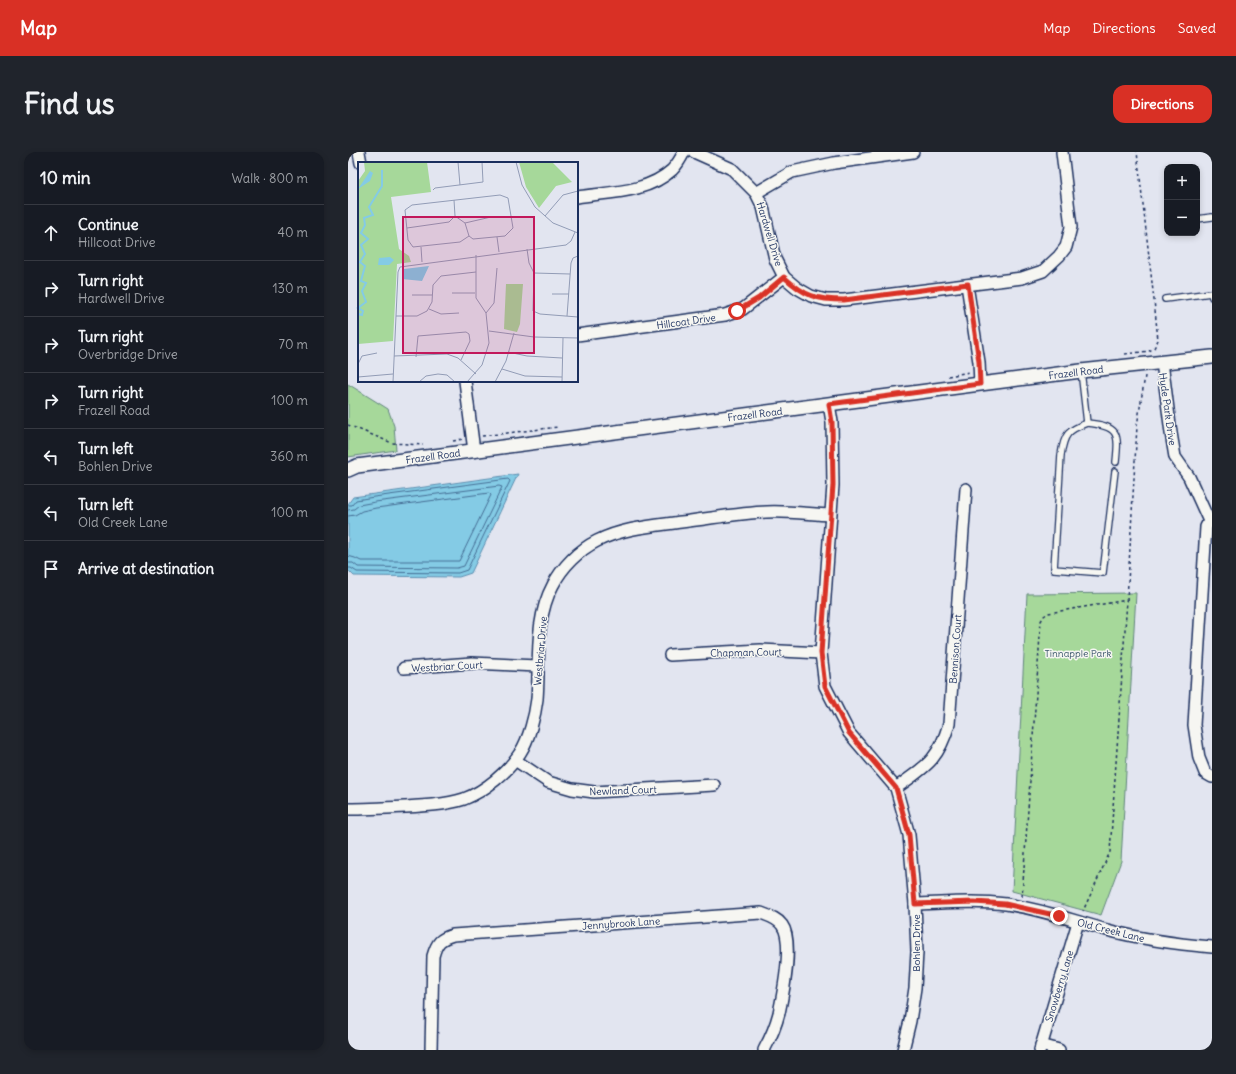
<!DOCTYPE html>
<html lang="en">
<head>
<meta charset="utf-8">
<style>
  body { margin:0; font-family:Delius,sans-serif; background:#20242c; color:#f1f3f6 }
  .controls { position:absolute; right:12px; top:12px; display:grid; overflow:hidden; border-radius:8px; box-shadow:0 2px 6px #0003 }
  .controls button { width:36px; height:36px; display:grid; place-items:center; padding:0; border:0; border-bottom:1px solid #363941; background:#171b24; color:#f1f3f6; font:20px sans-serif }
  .stop { position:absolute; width:12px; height:12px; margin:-9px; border:3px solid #d93025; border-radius:50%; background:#fff }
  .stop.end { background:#d93025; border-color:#fff; box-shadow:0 1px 4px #0008 }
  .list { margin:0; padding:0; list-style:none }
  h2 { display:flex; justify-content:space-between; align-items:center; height:52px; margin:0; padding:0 16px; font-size:17px }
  h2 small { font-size:13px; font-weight:400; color:#9ea1a6 }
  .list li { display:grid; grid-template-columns:26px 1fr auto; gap:12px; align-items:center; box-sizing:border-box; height:56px; padding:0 16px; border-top:1px solid #363941 }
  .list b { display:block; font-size:15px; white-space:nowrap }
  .list p { margin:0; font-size:13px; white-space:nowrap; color:#9ea1a6 }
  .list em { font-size:13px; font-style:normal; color:#9ea1a6 }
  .icon { flex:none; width:22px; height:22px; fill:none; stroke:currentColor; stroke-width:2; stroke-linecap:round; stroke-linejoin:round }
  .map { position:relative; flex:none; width:864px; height:898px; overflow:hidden; border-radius:12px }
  header { display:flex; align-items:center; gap:24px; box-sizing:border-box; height:56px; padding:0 20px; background:#d93025; color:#fff }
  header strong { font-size:19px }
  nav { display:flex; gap:22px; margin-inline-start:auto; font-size:14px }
  .intro { display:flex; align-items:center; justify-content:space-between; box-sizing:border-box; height:96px; padding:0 24px }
  h1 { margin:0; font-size:28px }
  .button { padding:10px 18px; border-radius:12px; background:#d93025; color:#fff; font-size:14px; font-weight:700 }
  main { display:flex; gap:24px; padding:0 24px }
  aside { flex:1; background:#171b24; border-radius:12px; box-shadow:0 2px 6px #0003 }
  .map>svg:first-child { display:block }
  .green { fill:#a6d89a; stroke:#60847c }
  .water { fill:#84cbe5; stroke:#5a8daf }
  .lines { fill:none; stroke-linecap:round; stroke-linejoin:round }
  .shore { stroke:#456d94; stroke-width:1 }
  .service-casing { stroke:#1b2f5e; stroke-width:8 }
  .minor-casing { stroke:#1b2f5e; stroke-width:14 }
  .tertiary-casing { stroke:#1b2f5e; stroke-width:16 }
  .path { stroke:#1b2f5e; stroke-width:1.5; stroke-dasharray:3 3; stroke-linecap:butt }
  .service { stroke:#f6f6f2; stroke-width:5.5 }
  .minor { stroke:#f6f6f2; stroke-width:11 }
  .tertiary { stroke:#f6f6f2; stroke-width:13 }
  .route { stroke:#d93025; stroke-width:5 }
  .labels { text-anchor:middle; stroke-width:3; stroke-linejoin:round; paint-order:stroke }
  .street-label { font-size:10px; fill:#1b2f5e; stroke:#f6f6f2 }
  .park-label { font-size:10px; fill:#3e596d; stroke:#f6f6f2 }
  .inset-river { fill:none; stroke:#84cbe5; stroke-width:2 }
  .inset-road { fill:none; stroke:#929cb6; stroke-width:1 }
  .view { fill:#c2185b; fill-opacity:0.15; stroke:#c2185b; stroke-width:2 }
  .inset-edge { fill:none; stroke:#1b2f5e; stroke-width:2 }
</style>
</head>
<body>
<header>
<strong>Map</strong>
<nav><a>Map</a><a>Directions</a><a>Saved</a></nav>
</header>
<div class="intro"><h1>Find us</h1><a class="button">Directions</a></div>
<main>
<aside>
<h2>10 min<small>Walk · 800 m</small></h2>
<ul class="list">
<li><svg class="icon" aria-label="ahead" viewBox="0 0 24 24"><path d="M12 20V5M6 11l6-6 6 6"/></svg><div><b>Continue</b><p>Hillcoat Drive</p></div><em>40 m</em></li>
<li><svg class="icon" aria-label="right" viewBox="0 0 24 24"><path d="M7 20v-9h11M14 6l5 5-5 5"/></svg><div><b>Turn right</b><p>Hardwell Drive</p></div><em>130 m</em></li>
<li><svg class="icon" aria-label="right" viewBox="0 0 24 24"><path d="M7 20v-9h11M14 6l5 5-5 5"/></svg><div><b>Turn right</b><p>Overbridge Drive</p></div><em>70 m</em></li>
<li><svg class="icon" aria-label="right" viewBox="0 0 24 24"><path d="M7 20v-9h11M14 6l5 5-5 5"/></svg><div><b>Turn right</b><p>Frazell Road</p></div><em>100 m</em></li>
<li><svg class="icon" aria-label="left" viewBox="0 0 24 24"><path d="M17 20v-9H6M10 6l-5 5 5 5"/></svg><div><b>Turn left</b><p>Bohlen Drive</p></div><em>360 m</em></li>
<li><svg class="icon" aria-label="left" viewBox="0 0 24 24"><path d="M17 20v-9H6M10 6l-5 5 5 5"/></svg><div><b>Turn left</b><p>Old Creek Lane</p></div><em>100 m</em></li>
<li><svg class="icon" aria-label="arrive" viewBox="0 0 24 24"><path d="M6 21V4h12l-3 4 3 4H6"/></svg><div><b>Arrive at destination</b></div></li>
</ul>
</aside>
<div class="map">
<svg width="864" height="898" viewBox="0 0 864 898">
  <rect width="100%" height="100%" fill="#e2e5f0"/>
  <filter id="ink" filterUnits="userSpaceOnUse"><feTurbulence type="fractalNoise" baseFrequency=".025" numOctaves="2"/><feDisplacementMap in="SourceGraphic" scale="8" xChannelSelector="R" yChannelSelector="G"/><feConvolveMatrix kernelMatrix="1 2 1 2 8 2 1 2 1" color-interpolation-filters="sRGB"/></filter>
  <g filter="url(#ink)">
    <!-- green -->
    <g class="green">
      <polygon points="0,232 40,257 46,274 48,298 0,305"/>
      <polygon points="788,441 773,709 753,763 664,739 679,442"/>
    </g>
    <!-- water -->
    <polygon class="water" points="170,322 123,421 111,425 6,424 0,418 0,352 5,345"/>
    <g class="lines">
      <!-- shore -->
      <g class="shore">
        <polyline points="0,353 4,353 8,348 26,345 160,327 162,329 119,418 110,421 9,420 3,416 0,416"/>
        <polyline points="0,358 6,357 11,353 27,350 151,334 154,335 116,414 109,416 10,415 5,411 0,411"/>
        <polyline points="0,364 7,363 14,359 28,356 141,341 143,343 111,409 13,409 7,406 0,404"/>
      </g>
      <defs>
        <g id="service">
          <polyline points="849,67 864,65"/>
          <polyline points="817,147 863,141 864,145"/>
          <path d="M733,219l6,52c-19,7 -23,11 -26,32l-7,114 49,4 12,-102"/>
          <path d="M739,271c32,3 32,10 29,39"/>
        </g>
        <g id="minor">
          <polyline points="11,0 13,11"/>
          <polyline points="346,0 384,17 408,41 415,55 427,107 436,125 449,136 463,144 478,148 496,148 674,126 695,119 711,104 718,95 723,75 714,0"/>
          <polyline points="408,41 444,20 486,11 565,0"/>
          <path d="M229,45c32,-5 70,-4 95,-27 5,-5 9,-12 12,-18"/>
          <polyline points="619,133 631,210 632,232"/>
          <polyline points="229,183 377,163 395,157 436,125"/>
          <polyline points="814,210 823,281 827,305 841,325 861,369 858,375 846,573 851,606 857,621 864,625"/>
          <polyline points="117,229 126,299"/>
          <polyline points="481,252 484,270 485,333 473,501 477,534 501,581 548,636 561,683 567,752 569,800 567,836 562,869 555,898"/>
          <polyline points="322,503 413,498 473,501"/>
          <polyline points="56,516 124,511 190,514"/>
          <polyline points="167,608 200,630 224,637 246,640 366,633"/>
          <path d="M548,636c30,-22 42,-27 53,-64l17,-235"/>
          <path d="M0,657c19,0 38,-1 57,-2 19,-1 40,-2 59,-8 21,-8 44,-27 56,-46 9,-14 15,-37 17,-54 3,-38 -3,-79 16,-114 9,-18 26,-35 44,-44 26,-13 55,-15 84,-19 28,-3 57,-9 86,-10 21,-1 42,2 63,3"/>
          <path d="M567,752c30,-1 61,-4 91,0 35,5 68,17 101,26 34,9 69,14 105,17"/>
          <polyline points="693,893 711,898"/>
          <path d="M83,898l2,-94c4,-14 7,-17 20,-21l308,-22c8,3 16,5 21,12 12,16 1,69 -3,88 -3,12 -9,26 -15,37"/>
          <polyline points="692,898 730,770"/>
        </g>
        <polyline id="tertiary" points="0,318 9,314 632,232 733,219 864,205"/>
      </defs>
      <!-- service casing -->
      <use href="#service" class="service-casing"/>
      <!-- minor casing -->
      <use href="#minor" class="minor-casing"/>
      <!-- tertiary casing -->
      <use href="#tertiary" class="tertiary-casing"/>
      <!-- path -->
      <g class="path">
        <polyline points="777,202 801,199 806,196 810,188 806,148 789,0"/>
        <polyline points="600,224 622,220"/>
        <polyline points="0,273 44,291 75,293"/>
        <polyline points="134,284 210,275"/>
        <polyline points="105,289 115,287"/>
        <polyline points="779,448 789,274 797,224"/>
        <polyline points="674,745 693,469 696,464 700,461 779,448 762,700 735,759"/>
      </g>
      <!-- service -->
      <use href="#service" class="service"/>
      <!-- minor -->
      <use href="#minor" class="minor"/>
      <!-- tertiary -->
      <use href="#tertiary" class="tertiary"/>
    </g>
  </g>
  <g class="lines" filter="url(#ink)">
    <!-- route -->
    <path class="route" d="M389,159l22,-13 25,-21c21,19 32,23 60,23l124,-16 11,78 1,22 -151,20 3,18 1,63 -12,168 4,33 24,47 47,55 13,47 6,69 59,-2 31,2 54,12"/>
  </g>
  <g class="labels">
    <!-- street labels -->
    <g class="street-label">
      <text transform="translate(422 82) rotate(73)" y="4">Hardwell Drive</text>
      <text transform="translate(338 169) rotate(-8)" y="4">Hillcoat Drive</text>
      <text transform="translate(728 220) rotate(-7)" y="4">Frazell Road</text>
      <text transform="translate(820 257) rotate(82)" y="4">Hyde Park Drive</text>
      <text transform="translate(407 262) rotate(-7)" y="4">Frazell Road</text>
      <text transform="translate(85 304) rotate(-8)" y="4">Frazell Road</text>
      <text transform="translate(607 497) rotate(-86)" y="4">Bennison Court</text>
      <text transform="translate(192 499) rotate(-85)" y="4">Westbriar Drive</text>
      <text transform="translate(398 500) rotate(-1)" y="4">Chapman Court</text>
      <text transform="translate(99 514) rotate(-3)" y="4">Westbriar Court</text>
      <text transform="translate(275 638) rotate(-2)" y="4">Newland Court</text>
      <text transform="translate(273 771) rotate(-4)" y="4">Jennybrook Lane</text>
      <text transform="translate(763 778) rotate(14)" y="4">Old Creek Lane</text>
      <text transform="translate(568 791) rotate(-90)" y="4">Bohlen Drive</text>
      <text transform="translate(711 834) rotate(-73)" y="4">Snowberry Lane</text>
    </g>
    <!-- park labels -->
    <g class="park-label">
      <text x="730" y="505">Tinnapple Park</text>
    </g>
  </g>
  <!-- overview -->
  <g transform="translate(10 10)">
    <rect width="220" height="220" fill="#e2e5f0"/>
    <path d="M6,0h63l4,30 -40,5 8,52 10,7 2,6 -14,2 -4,77 -35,3v-163l7,-10zM161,0h33l20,20 -16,4 -17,22 -13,-21zM148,122h17l-3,40 -3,8 -13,-3z" fill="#a6d89a"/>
    <path d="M12,9l3,2 -3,8 -12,8zM32,95l4,3 -5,5h-11l1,-7zM71,104l-7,15 -20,-2 2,-10z" fill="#84cbe5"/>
    <path class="inset-river" d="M0,152l4,1 1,-4 -5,-3 8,-6 -4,-11 4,-8 -5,-2 4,-15 -5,-4 5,-8 -4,-9 7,-6 -7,-6 4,-8 -1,-7 9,-3 -4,-8 13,-21v-16"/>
    <path class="inset-road" d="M100,0l2,23M158,0l6,23 13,22 18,16 25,10M75,28l2,-2 48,-6 -1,-20M97,54l10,7 4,13 4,3 32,-3 8,-8 -5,-30 -8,-3 -88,10 -7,5 3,30 5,7 47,-5 9,-6M187,54l18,-21 15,-4M107,61l26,-6M49,66l42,-6 6,-6 -1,-16M139,75l2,15M63,85l1,15M169,87l2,14 5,10 -1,38 7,3 38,3M176,111l36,1M94,131h23M194,132h17M54,133h20M71,147l12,5 18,-1M128,151l8,-10 3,-35M38,154h21l10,-5 5,-9 1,-17 8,-9 35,-4M209,154l4,-53 2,-5 5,-2M131,169l45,6 44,1M150,190l19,4 35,2M36,194l53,-2 11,4 18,16M58,195l2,-21 48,-4 3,2 1,7 -9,19M0,202l4,-8 15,-3M144,207l23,7 37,1M0,215l35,-3M35,220l5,-110 2,-5 166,-22 5,-4 4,-9M61,220l7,-6 12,-2 9,1 8,7M109,220l15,-17 7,-22 -3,-30 -10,-15v-43M137,220l11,-21 8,-28M204,220l1,-44"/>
    <path class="view" d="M45,55h131v136h-131z"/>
    <rect width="220" height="220" class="inset-edge"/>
  </g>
</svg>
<div class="controls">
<button>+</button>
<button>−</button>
</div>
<div class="stop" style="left:389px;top:159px"></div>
<div class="stop end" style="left:711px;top:764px"></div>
</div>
</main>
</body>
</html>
